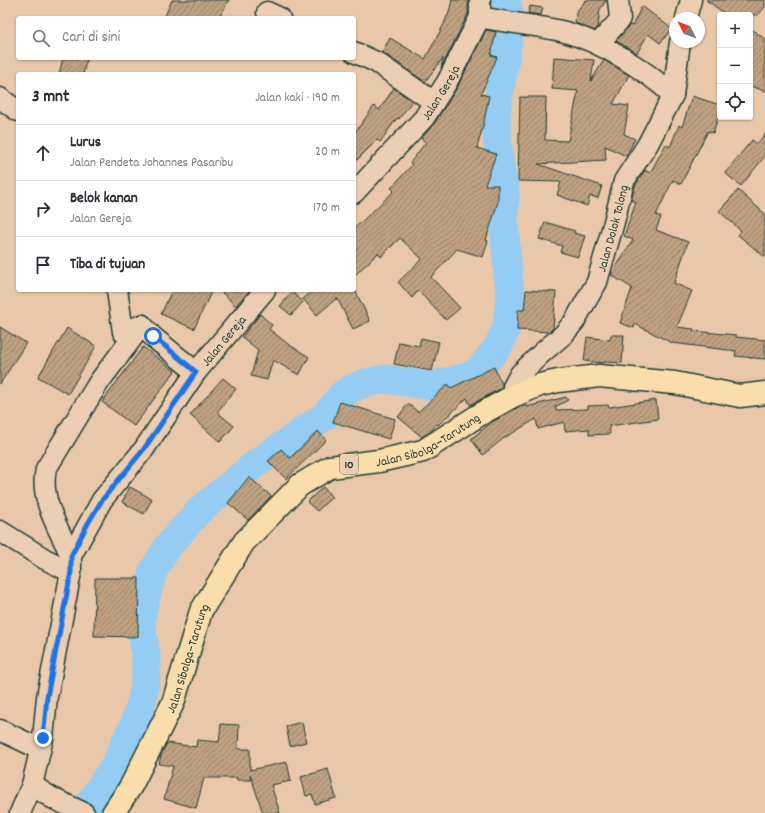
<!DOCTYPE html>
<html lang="id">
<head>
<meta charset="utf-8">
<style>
  body { margin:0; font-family:Dekko,sans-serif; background:#f2f2f3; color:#2b2b33 }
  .controls { position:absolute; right:12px; top:12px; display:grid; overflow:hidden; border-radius:4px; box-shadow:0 1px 3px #0004 }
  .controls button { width:36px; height:36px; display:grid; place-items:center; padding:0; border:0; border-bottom:1px solid #e1e1e2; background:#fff; color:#2b2b33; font:20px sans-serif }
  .compass { position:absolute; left:669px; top:12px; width:36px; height:36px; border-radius:50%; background:#fff; box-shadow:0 1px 3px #0004; rotate:312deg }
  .stop { position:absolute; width:12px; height:12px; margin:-9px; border:3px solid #1a73e8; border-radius:50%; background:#fff }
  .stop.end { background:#1a73e8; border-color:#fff; box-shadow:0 1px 4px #0008 }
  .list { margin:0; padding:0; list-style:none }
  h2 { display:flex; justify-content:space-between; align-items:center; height:52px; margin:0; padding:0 16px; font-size:17px }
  h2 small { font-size:13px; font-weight:400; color:#7c7c81 }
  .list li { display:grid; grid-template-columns:26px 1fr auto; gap:12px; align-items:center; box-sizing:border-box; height:56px; padding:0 16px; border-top:1px solid #e1e1e2 }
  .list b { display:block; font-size:15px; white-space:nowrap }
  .list p { margin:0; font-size:13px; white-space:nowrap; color:#7c7c81 }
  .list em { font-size:13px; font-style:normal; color:#7c7c81 }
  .icon { flex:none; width:22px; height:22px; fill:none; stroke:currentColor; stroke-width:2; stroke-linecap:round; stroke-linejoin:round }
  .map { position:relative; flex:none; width:765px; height:813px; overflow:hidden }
  .search { position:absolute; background:#fff; box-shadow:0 1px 3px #0004; left:16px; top:16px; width:340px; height:44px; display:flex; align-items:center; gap:10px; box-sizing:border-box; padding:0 14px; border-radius:4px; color:#7c7c81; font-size:15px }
  .panel { position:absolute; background:#fff; box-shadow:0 1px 3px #0004; left:16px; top:72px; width:340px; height:220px; border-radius:4px }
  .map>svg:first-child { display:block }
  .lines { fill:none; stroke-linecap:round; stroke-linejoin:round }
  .river { stroke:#94ccf3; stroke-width:29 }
  .building { fill:url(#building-hatch); stroke:#1f3d34 }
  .minor-casing { stroke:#1f3d34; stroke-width:23 }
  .highway-casing { stroke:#1f3d34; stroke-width:25 }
  .minor { stroke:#eccfb3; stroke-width:20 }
  .highway { stroke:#f9deab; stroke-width:22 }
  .route { stroke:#1a73e8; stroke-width:5 }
  .labels { text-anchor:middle; stroke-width:3; stroke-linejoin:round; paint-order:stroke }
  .shield { fill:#eccfb3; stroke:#5c695a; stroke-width:1 }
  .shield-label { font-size:12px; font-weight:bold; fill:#1f3d34 }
  .street-label { font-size:13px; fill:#1f3d34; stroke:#eccfb3 }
</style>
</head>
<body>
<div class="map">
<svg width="765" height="813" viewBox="0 0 765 813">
  <defs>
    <pattern id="building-hatch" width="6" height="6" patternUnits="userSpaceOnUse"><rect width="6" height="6" fill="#bea180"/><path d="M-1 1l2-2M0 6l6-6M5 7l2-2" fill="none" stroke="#9a846a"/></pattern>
  </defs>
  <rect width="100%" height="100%" fill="#e9c8a9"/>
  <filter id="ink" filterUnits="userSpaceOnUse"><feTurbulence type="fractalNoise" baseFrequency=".025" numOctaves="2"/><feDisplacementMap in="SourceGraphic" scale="8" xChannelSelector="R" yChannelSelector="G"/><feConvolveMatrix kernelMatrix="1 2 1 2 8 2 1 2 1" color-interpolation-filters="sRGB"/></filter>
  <g filter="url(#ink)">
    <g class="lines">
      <!-- river -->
      <polyline class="river" points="83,813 115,765 135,722 142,700 146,677 146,655 141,623 143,607 153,571 168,546 199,511 254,465 325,416 344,393 351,389 365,383 386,379 430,386 465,378 479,370 498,347 507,326 510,296 504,223 505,193 499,163 496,112 511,22 506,0"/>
    </g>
    <!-- building -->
    <g class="building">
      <polygon points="172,0 229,0 219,18 164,18"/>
      <polygon points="452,0 468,0 468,14 441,68 443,58 425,82 382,52 390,38 425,59 444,24 447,16 448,16"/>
      <polygon points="586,0 607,0 600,9 598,27 595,31 575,23 576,12"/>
      <polygon points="706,0 765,0 765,7 758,15 727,15"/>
      <polygon points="530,6 543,8 541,15 528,13"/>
      <polygon points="642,6 672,29 660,43 648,34 637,53 616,41 630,25 632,26"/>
      <polygon points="750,28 765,39 765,91 750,86"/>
      <polygon points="486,30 496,32 491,55 497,57 481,94 489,96 483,126 477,148 496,154 485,185 498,185 498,202 486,240 488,241 483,257 457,249 431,277 460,308 446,320 418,291 412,298 398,282 422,259 400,238 381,257 378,253 354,276 354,229 394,191 391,188 412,165 410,163 426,142 421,139 434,124 457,88"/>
      <polygon points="554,57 594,60 591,81 604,60 629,75 613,104 629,106 624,134 635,139 626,156 605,146 606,160 538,164 602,186 598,198 590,196 587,206 557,195 561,182 518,181 520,97 546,97 545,140 568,141 578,91 552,89"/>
      <polygon points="63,58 87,58 83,74 59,74"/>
      <polygon points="394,88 412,101 399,119 397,118 380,142 377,140 354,163 354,134 374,106 379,110"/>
      <polygon points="692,96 720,105 720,111 713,133 708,131 681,184 673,180 656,215 661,217 656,230 688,242 674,283 692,291 677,327 694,329 693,331 736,335 736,337 765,340 765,359 735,356 736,351 672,343 635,324 634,328 620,323 632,288 611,275 633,240 624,236 636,202 631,200 635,186 645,170 650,173 666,144 670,147 679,125 682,127"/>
      <polygon points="765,134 765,156 741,186 725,173 752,140 757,144"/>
      <polygon points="738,190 765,214 765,257 738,235 741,231 719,211"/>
      <polygon points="545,222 575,231 574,233 585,236 578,257 560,252 562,246 539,239"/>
      <polygon points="172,290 212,290 194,329 161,314"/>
      <polygon points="219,290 250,290 236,306"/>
      <polygon points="314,290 355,290 370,321 353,329 337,298 317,315 303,299"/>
      <polygon points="526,290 556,292 553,328 549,332 517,330 518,310 524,310"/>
      <polygon points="292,292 303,302 291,315 280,306"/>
      <polygon points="260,314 272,325 269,329 288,344 309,357 299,375 273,360 267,380 251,376 258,350 242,337"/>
      <polygon points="0,327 26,343 0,384"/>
      <polygon points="67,328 96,346 68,394 38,377"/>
      <polygon points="611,335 624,335 622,363 604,362 604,363 584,361 587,337 610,340"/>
      <polygon points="421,338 439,342 432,371 394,364 399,342 419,346"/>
      <polygon points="143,347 175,371 134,426 102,402"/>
      <polygon points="494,367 502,384 502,388 470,405 467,398 438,425 437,424 430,432 422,437 398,417 408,404 418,412 448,384 451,388"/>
      <polygon points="223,378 236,389 217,412 234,426 220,442 190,415"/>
      <polygon points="566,397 568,400 555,407 556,410 588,409 588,406 608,405 609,407 656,400 658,419 609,426 610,434 589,435 589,429 565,431 564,422 538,429 536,419 504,438 483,455 471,439 492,422 518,407 524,405 526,407"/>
      <polygon points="340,402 395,419 389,439 333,422"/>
      <polygon points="318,431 326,440 286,479 268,461 281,449 290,458"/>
      <polygon points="249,477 271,496 248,520 228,503"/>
      <polygon points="130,487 152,499 144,514 122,502"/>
      <polygon points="323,487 332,497 317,511 307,502"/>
      <polygon points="95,578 139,578 138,637 94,636"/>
      <polygon points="302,722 306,742 290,746 286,726"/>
      <polygon points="221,724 239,725 238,749 250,749 250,770 287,762 291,781 271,785 280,813 263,813 250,774 251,780 237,780 237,778 204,778 196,808 164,799 173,766 159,764 161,755 167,743 196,747 197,740 219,742"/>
      <polygon points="328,769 336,798 315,804 312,794 306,796 301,777"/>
    </g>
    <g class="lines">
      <defs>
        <g id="minor">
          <polyline points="267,12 280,18"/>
          <path d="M480,17c28,6 57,8 85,15 37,10 79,37 108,63"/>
          <polyline points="480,17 480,0"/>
          <polyline points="686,18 691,0"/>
          <polyline points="598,44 618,22 620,18 618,0"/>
          <polyline points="354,52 376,62 434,102"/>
          <polyline points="0,98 18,111"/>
          <path id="s1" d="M354,193l70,-75 23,-36 33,-65"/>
          <polyline points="117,290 123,332 142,325 153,337 196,372"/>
          <path id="s2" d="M513,396v-9l7,-13 24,-23 19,-16 11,-13 23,-40 17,-60 10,-41 24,-37 25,-49 7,-53"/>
          <polyline points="0,531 45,559 71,572"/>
          <path d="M71,556c-12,-27 -32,-57 -25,-87l53,-87 43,-57"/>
          <polyline points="0,730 40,749"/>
          <polyline points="32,785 52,798 84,813"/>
          <path id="s3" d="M20,813l12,-28 11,-47 4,-41 24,-125v-16l31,-56 42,-51 52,-77 69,-82"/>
        </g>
        <g id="highway">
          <path id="s4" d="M113,813l18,-27 42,-83 28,-92 43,-69 56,-57 30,-18 49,-6 44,-10 56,-36 34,-19 27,-11 18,-4 41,-5 76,7 65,13 25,-3"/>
        </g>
      </defs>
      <!-- minor casing -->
      <use href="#minor" class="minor-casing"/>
      <!-- highway casing -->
      <use href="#highway" class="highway-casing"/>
      <!-- minor -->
      <use href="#minor" class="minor"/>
      <!-- highway -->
      <use href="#highway" class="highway"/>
    </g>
  </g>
  <g class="lines" filter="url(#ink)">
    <!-- route -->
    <polyline class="route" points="43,738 47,697 71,572 71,556 87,525 102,500 144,449 196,372 153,336"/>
  </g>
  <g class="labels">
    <!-- shield labels -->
    <rect class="shield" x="340" y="454" width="18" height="20" rx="3"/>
    <g class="shield-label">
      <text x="349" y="468">10</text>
    </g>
    <!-- street labels -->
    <g class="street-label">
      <text dy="5" stroke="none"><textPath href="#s1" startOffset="133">Jalan Gereja</textPath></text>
      <text dy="5" stroke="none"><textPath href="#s2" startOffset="201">Jalan Dolok Tolong</textPath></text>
      <text dy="5" stroke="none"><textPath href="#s3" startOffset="528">Jalan Gereja</textPath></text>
      <text dy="5" stroke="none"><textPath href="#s4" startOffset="521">Jalan Sibolga–Tarutung</textPath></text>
      <text dy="5" stroke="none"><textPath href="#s4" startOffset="173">Jalan Sibolga–Tarutung</textPath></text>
    </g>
  </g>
</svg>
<div class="controls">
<button>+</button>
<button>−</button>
<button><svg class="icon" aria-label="locate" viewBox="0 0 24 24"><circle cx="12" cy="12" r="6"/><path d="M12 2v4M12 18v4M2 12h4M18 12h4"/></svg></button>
</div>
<svg class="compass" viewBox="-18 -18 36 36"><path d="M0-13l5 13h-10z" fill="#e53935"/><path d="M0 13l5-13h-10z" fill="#7c7c81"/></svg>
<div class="stop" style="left:153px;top:336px"></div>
<div class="stop end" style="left:43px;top:738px"></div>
<div class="search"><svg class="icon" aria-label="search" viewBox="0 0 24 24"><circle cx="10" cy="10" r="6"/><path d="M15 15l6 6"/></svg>Cari di sini</div>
<section class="panel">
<h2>3 mnt<small>Jalan kaki · 190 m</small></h2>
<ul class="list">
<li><svg class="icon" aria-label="ahead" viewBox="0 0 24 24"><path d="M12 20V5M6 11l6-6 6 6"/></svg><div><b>Lurus</b><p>Jalan Pendeta Johannes Pasaribu</p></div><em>20 m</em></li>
<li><svg class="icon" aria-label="right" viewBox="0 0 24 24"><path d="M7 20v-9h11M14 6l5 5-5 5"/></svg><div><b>Belok kanan</b><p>Jalan Gereja</p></div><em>170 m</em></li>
<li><svg class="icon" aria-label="arrive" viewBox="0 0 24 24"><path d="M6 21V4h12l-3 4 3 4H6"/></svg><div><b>Tiba di tujuan</b></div></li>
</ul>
</section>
</div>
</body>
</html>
